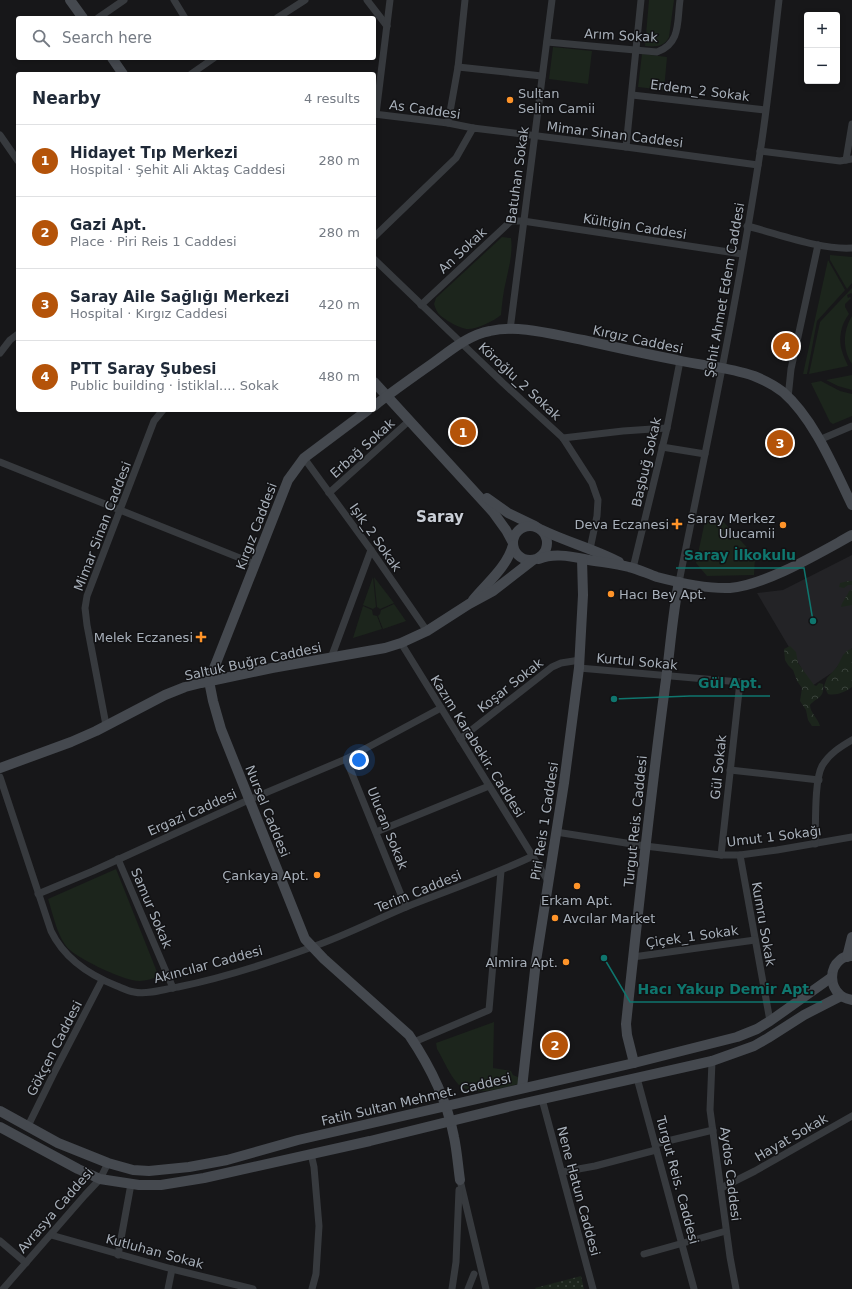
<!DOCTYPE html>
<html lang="en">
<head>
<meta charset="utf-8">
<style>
  body { margin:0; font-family:"DejaVu Sans",sans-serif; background:#f2f2f3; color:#1f2937 }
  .controls { position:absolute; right:12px; top:12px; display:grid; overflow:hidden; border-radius:4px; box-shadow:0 2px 6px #0003 }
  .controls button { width:36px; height:36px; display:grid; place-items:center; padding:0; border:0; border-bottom:1px solid #e0e1e3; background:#fff; color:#1f2937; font:20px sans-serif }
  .you { position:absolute; left:359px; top:760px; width:14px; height:14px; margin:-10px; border:3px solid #fff; border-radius:50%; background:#1a73e8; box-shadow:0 0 0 6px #1a73e833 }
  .badge { display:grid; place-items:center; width:26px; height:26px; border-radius:50%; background:#b45309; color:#fff; font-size:13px; font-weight:700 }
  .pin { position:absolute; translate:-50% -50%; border:2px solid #fff; box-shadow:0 1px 4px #0006 }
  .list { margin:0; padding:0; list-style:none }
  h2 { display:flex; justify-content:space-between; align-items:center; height:52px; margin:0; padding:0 16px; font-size:17px }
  h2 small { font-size:13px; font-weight:400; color:#747a83 }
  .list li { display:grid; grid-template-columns:26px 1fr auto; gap:12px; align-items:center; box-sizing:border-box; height:72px; padding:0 16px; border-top:1px solid #e0e1e3 }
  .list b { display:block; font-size:15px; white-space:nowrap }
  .list p { margin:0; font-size:13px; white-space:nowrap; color:#747a83 }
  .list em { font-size:13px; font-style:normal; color:#747a83 }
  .icon { flex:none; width:22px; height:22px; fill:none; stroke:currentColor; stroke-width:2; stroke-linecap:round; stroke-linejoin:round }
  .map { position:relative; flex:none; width:852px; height:1289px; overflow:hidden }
  .search { position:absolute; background:#fff; box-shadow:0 2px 6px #0003; left:16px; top:16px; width:360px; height:44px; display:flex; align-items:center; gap:10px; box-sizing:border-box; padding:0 14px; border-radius:4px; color:#747a83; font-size:15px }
  .panel { position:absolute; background:#fff; box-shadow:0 2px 6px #0003; left:16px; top:72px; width:360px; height:340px; border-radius:4px }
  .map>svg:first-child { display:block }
  .built { fill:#232326 }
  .grass { fill:url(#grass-dots) }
  .forest { fill:url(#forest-crowns) }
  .park { fill:#1c251c }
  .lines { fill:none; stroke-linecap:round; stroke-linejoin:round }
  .street { stroke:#373a3e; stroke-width:7 }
  .secondary { stroke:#45494f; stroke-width:10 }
  .poi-dot { fill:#ff9429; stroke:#121214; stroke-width:1.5 }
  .labels { text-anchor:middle; stroke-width:3; stroke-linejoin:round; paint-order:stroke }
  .street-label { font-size:13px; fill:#a8b0ba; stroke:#121214 }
  .poi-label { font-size:13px; fill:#a8b0ba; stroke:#121214; text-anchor:end }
  .quarter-label { font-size:15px; font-weight:bold; fill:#c9ced6; stroke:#121214 }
  .leader { fill:none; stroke:#0f766e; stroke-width:1.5 }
  .callout-dot { fill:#0f766e; stroke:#121214; stroke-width:1.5 }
  .callout-label { font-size:14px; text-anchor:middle; font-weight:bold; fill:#0f766e; stroke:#121214; stroke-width:3; stroke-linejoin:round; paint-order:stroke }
</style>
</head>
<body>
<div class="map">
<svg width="852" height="1289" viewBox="0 0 852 1289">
  <defs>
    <pattern id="grass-dots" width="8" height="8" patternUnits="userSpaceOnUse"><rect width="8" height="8" fill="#1c251c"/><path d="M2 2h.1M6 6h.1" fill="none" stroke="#3a423b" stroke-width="1.8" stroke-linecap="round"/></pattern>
    <pattern id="forest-crowns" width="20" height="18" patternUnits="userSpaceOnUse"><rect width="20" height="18" fill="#1c251c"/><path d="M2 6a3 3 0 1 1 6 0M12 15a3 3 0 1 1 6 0" fill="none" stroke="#3a423b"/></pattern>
  </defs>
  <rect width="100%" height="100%" fill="#171719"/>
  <!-- built -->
  <polygon class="built" points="852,555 852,648 833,672 812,686 757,593 783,590"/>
  <!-- grass -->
  <polygon class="grass" points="581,1276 584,1289 536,1289 535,1288"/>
  <!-- forest -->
  <g class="forest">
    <polygon points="848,581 852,581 852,585 848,585 844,588 839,587 840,583"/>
    <path d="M852,590v15l-11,2c1,-6 6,-10 8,-16z"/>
    <path d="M790,646l6,6 2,11 16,22 2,1 3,-3 4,1c2,14 -6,13 -13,21 0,8 8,13 10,21h-8l-4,-6 -2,-10 -6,-9 2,-13 -5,-7 -4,-11 -5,-5 -3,-5 -1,-11z"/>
    <path d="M852,649v38c-7,5 -16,9 -24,7l-4,-8 3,-8 10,-11 6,-12 5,-5z"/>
  </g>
  <!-- park -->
  <g class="park">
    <path d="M649,0h25l-5,37c-5,10 -14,10 -24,9z"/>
    <polygon points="553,47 592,51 588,84 549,79"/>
    <polygon points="642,54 667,57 664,90 638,87"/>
    <path d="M502,237l9,1c2,15 -2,29 -5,43 -3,12 -4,23 -5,34 -7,6 -24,14 -33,14 -8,0 -25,-10 -30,-16 -2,-3 -3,-6 -4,-9l2,-6z"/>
    <polygon points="830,255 852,257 852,283 847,289 830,260"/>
    <polygon points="828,260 845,290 817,321 807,374 803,374"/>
    <path d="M852,288v6l-1,-1 -4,2 1,3 2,-1 1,1 -6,6v3l4,7c-8,10 -11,25 -7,37 1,5 4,10 6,15l-39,8 11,-52z"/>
    <path d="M852,316v48c-10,-14 -9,-34 0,-48z"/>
    <polygon points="852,375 852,390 838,386 826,380"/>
    <polygon points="821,381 840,391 852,394 852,416 833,424 830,422 811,383"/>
    <polygon points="717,515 753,554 755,558 754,575 707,576 696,563 705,521"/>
    <polygon points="373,577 376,607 373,609 363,605"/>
    <polygon points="374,577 394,603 380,609 377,607"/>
    <polygon points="394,604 406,621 383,629 378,616 380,614 381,610"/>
    <polygon points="363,606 372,610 373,615 377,616 382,629 353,638"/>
    <path d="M116,869l43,108c-6,1 -13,4 -19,4 -14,1 -59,-21 -70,-31 -12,-10 -17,-36 -22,-51z"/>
    <path d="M494,1022l-1,46 18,3 2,4 7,3 -2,6c-17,4 -45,14 -60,0 -8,-8 -15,-25 -21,-35l-1,-6z"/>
  </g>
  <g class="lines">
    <!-- street -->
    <g class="street">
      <polyline points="174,0 185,18"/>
      <polyline points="367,0 387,26"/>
      <polyline points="98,18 124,0"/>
      <polyline points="277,18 305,0"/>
      <path d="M547,42l110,10c24,-8 20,-31 23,-52"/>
      <polyline points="458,67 542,76"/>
      <polyline points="191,74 214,58"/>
      <polyline points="632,95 765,110"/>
      <polyline points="374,114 448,123 473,128"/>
      <polyline points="376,114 390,0"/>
      <polyline points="448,123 458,67 465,0"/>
      <polyline points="0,135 18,161"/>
      <polyline points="626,147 641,0"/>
      <polyline points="760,151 840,161 852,159"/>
      <polyline points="846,160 852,124"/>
      <path d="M747,226c32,8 73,24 105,22"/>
      <polyline points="374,237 456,158 473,128 626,147 758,165"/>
      <polyline points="374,259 503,383 563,438 592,483 598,500 597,516 590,549"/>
      <polyline points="421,305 511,221 523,221 742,254"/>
      <polyline points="510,330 552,0"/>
      <polyline points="0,353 10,340 18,334"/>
      <polyline points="788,398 791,369 818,245"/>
      <polyline points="563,438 623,431 667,428"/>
      <polyline points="819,440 852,426"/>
      <polyline points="662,447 705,454"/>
      <polyline points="304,458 371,550 427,631"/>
      <polyline points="0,462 255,564"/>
      <polyline points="329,493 410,420"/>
      <polyline points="633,568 667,428 680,361"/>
      <path d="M679,582c29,-143 59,-285 81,-429 8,-51 13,-102 19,-153"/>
      <polyline points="401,643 548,881"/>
      <polyline points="331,658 371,550"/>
      <polyline points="579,668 740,682 721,855"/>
      <polyline points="106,725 87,625 85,608 87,596 154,421 163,410"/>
      <polyline points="460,739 552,667 561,663 580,660"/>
      <polyline points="346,759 406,907"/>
      <polyline points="730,770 819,780"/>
      <path d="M0,777l51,154c13,27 38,44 66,55 5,2 11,5 17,6 14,3 30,-3 44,-5 45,-9 91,-24 134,-40 32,-11 63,-27 94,-40 43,-17 85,-31 127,-51"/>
      <polyline points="376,832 489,786"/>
      <polyline points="556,832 645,846 721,855 740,855 777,850 852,837"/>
      <path d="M815,844c1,-19 -1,-63 7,-78 7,-12 18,-19 30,-26"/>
      <polyline points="740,855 770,1021"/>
      <polyline points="118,859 173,988"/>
      <polyline points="38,894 93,871 244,802 346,759 441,708"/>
      <polyline points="633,957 755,940"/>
      <polyline points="414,1042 489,1010 501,871"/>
      <polyline points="712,1061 710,1110 730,1257 736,1289"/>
      <polyline points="637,1078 694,1289"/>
      <polyline points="542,1099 593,1289"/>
      <polyline points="28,1126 54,1073 102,980"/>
      <polyline points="655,1144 713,1130"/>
      <polyline points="311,1154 314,1167 319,1226 316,1274 312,1289"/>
      <polyline points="562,1172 595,1166 656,1150"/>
      <polyline points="460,1180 486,1289"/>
      <polyline points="721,1188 755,1171 852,1116"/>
      <polyline points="51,1235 172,1269 253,1289"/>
      <polyline points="0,1241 26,1263"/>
      <polyline points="644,1254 726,1231"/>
      <polyline points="118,1255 131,1184"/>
      <polyline points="3,1289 85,1195 100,1179 108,1163"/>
      <polyline points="168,1289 172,1269"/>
      <polyline points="452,1289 456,1262 459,1190"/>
      <polyline points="468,1289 474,1274"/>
    </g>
    <!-- secondary -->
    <g class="secondary">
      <polyline points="70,0 83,18"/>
      <polyline points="112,58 123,74"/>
      <polyline points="374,382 493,512 506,530 513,543"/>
      <path d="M374,406c19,-15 39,-29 59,-43 17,-12 35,-28 57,-32 28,-7 65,4 93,9 31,7 63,14 94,20 26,6 52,7 77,16 10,4 20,9 29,16 31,27 51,76 69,113"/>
      <path d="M368,410l-64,48 -16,22 -79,201 4,20 8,28 84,210 19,20 85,76c21,31 38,65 45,102 3,14 4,29 6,43"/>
      <polyline points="487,498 508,513 535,526"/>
      <circle cx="530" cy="543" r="17"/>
      <path d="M542,530c25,12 52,19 77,32"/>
      <path d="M539,559c14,-6 30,-3 45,0 14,3 30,4 45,8 9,2 19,7 28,10 23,6 49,12 73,11 36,-3 89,-35 122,-53"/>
      <path d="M473,600c14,-17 34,-33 40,-55"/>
      <polyline points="0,768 71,742 96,731 165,695 185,687 201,683 272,668 385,648 401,643 427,631 469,604 493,591 533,560"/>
      <path d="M852,956c-4,0 -9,1 -12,4 -11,9 -10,26 0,35 3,3 8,4 12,5"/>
      <polyline points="847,957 852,937"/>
      <path d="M634,1063l-7,-28 -1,-11c12,-112 24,-225 39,-337 5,-35 7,-70 14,-105"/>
      <polyline points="522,1088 536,961 564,783 579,668 583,595 582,559"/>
      <polyline points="0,1111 58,1143 108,1163 133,1170 149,1171 189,1167 227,1160 298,1140 634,1063 737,1037 757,1029 770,1021 832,977"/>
      <polyline points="0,1127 78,1169 100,1179 139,1185 161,1185 204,1178 370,1141 516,1105 712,1061 754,1046 768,1038 804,1015 841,996"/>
    </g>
  </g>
  <!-- markers -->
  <g class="poi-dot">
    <circle cx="510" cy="100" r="4"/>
    <path d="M675 518h4v4h4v4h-4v4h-4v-4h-4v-4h4z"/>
    <circle cx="783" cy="525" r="4"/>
    <circle cx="611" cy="594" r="4"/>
    <path d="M199 631h4v4h4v4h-4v4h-4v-4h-4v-4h4z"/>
    <circle cx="317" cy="875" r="4"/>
    <circle cx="577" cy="886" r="4"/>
    <circle cx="555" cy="918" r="4"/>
    <circle cx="566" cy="962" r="4"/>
  </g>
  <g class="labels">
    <!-- street labels -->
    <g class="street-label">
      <text transform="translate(621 35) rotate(3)" y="5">Arım Sokak</text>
      <text transform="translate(700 90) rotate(7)" y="5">Erdem_2 Sokak</text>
      <text transform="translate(425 109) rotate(8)" y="5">As Caddesi</text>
      <text transform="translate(615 134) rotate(7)" y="5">Mimar Sinan Caddesi</text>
      <text transform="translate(517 175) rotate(-82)" y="5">Batuhan Sokak</text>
      <text transform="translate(635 226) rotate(9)" y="5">Kültigin Caddesi</text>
      <text transform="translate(462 250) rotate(-43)" y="5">An Sokak</text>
      <text transform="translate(724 290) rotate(-80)" y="5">Şehit Ahmet Edem Caddesi</text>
      <text transform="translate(638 339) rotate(12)" y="5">Kırgız Caddesi</text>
      <text transform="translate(520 381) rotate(43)" y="5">Köroğlu_2 Sokak</text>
      <text transform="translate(362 448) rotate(-42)" y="5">Erbağ Sokak</text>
      <text transform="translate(646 462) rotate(-77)" y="5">Başbuğ Sokak</text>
      <text transform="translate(102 526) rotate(-69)" y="5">Mimar Sinan Caddesi</text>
      <text transform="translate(256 526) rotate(-69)" y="5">Kırgız Caddesi</text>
      <text transform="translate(376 537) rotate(55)" y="5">Işık_2 Sokak</text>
      <text transform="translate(253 661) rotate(-12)" y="5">Saltuk Buğra Caddesi</text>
      <text transform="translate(637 661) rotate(5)" y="5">Kurtul Sokak</text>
      <text transform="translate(510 685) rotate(-38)" y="5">Koşar Sokak</text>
      <text transform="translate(478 746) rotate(58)" y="5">Kazım Karabekir. Caddesi</text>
      <text transform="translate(718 767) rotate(-84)" y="5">Gül Sokak</text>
      <text transform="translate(268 811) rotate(68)" y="5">Nursel Caddesi</text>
      <text transform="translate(192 812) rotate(-24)" y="5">Ergazi Caddesi</text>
      <text transform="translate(544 821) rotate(-81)" y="5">Piri Reis 1 Caddesi</text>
      <text transform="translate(635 821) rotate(-84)" y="5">Turgut Reis. Caddesi</text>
      <text transform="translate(388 828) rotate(68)" y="5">Ulucan Sokak</text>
      <text transform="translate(774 836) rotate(-7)" y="5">Umut 1 Sokağı</text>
      <text transform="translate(418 891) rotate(-22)" y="5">Terim Caddesi</text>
      <text transform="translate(152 908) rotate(67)" y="5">Samur Sokak</text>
      <text transform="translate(764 924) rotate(80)" y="5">Kumru Sokak</text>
      <text transform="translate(692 936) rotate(-8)" y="5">Çiçek_1 Sokak</text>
      <text transform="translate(208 964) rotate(-15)" y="5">Akıncılar Caddesi</text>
      <text transform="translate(54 1048) rotate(-63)" y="5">Gökçen Caddesi</text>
      <text transform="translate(416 1099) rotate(-13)" y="5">Fatih Sultan Mehmet. Caddesi</text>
      <text transform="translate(791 1137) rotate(-30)" y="5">Hayat Sokak</text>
      <text transform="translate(731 1174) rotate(83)" y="5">Aydos Caddesi</text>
      <text transform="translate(678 1180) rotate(75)" y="5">Turgut Reis. Caddesi</text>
      <text transform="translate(579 1191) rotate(75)" y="5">Nene Hatun Caddesi</text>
      <text transform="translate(55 1210) rotate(-49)" y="5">Avrasya Caddesi</text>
      <text transform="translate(155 1251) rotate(15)" y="5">Kutluhan Sokak</text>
    </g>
    <!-- poi labels -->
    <g class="poi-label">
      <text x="518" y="98" text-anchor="start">Sultan<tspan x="518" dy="15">Selim Camii</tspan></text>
      <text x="775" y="523">Saray Merkez<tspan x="775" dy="15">Ulucamii</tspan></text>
      <text x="669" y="529">Deva Eczanesi</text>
      <text x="619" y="599" text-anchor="start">Hacı Bey Apt.</text>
      <text x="193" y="642">Melek Eczanesi</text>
      <text x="309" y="880">Çankaya Apt.</text>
      <text x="577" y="905" text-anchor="middle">Erkam Apt.</text>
      <text x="563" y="923" text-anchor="start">Avcılar Market</text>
      <text x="558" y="967">Almira Apt.</text>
    </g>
    <!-- quarter labels -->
    <g class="quarter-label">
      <text x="440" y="522">Saray</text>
    </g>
  </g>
  <!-- callouts -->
  <path class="leader" d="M813 621L804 568H676M614 699L690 696H770M604 958L630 1002H822"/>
  <g class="callout-dot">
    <circle cx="813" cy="621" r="4"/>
    <circle cx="614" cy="699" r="4"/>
    <circle cx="604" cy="958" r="4"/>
  </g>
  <g class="callout-label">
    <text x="740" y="560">Saray İlkokulu</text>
    <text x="730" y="688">Gül Apt.</text>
    <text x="726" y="994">Hacı Yakup Demir Apt.</text>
  </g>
</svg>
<div class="controls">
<button>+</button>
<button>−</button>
</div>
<div class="you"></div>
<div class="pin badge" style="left:463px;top:432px">1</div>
<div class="pin badge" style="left:555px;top:1045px">2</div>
<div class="pin badge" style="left:780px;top:443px">3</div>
<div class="pin badge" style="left:786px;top:346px">4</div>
<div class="search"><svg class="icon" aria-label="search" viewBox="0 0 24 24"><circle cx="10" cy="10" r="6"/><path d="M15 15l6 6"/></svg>Search here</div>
<section class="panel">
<h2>Nearby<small>4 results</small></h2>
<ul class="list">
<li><span class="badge">1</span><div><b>Hidayet Tıp Merkezi</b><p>Hospital · Şehit Ali Aktaş Caddesi</p></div><em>280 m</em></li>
<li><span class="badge">2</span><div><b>Gazi Apt.</b><p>Place · Piri Reis 1 Caddesi</p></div><em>280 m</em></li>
<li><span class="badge">3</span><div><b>Saray Aile Sağlığı Merkezi</b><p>Hospital · Kırgız Caddesi</p></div><em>420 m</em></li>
<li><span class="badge">4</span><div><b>PTT Saray Şubesi</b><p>Public building · İstiklal.... Sokak</p></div><em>480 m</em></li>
</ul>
</section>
</div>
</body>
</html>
